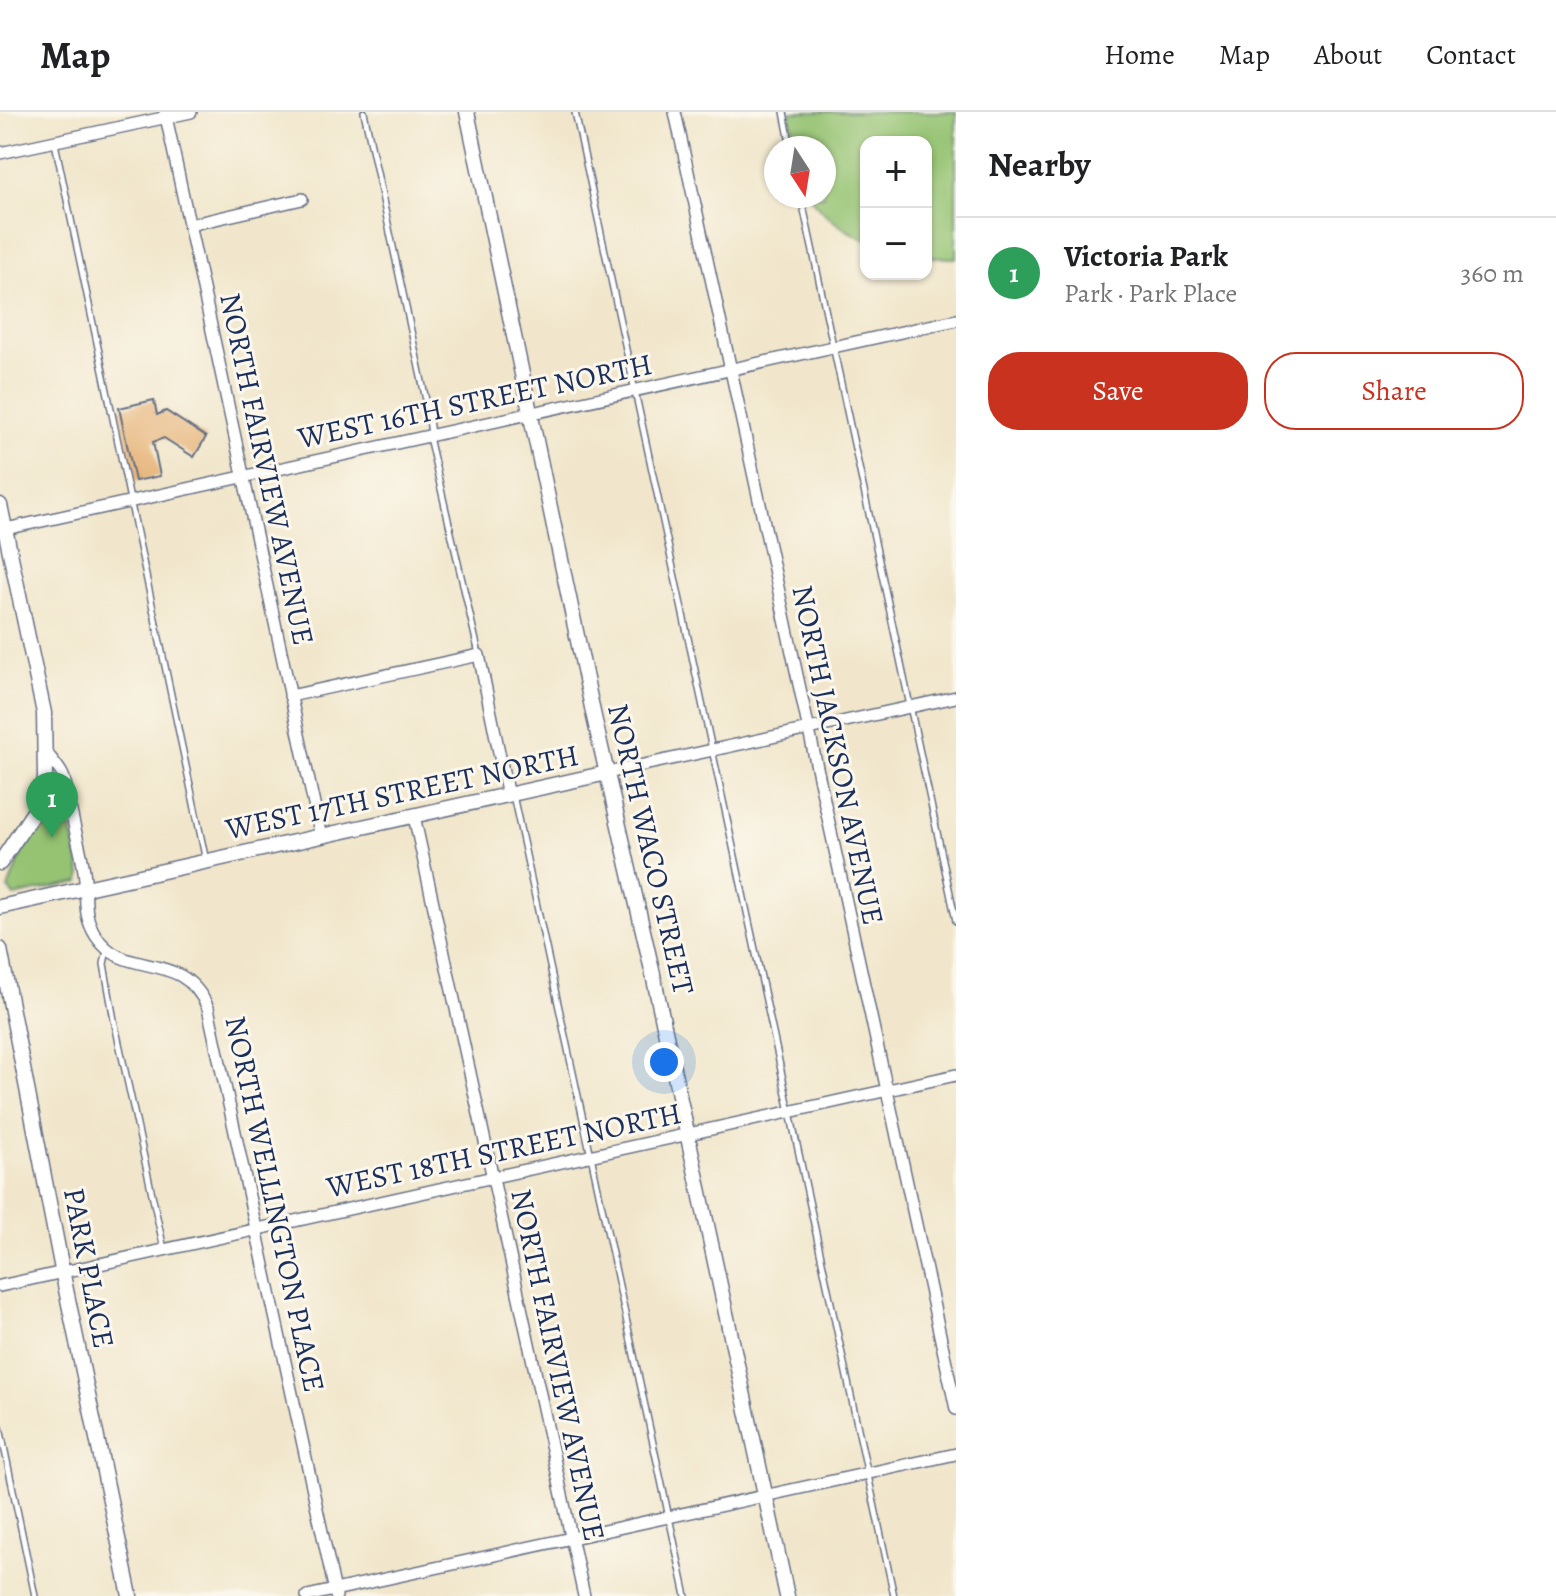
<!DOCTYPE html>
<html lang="en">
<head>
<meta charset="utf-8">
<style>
  body { margin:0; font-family:Alegreya,serif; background:#f6f6f6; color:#202124 }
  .controls { position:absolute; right:24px; top:24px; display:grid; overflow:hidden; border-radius:16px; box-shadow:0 2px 6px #0004 }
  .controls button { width:72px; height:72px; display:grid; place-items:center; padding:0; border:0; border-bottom:2px solid #e0e0e0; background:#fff; color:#202124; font:40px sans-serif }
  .compass { position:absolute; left:764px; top:24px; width:72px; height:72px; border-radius:50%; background:#fff; box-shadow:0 2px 6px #0004; rotate:168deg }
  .you { position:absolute; left:664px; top:950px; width:28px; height:28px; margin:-20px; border:6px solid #fff; border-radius:50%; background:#1a73e8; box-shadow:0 0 0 12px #1a73e833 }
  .badge { display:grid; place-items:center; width:52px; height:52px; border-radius:50%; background:#c8321e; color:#fff; font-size:26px; font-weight:700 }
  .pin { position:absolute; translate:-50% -66px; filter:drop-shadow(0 2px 4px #0008) }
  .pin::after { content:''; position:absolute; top:42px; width:28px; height:24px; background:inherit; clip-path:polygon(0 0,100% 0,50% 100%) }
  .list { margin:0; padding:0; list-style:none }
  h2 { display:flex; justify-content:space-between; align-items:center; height:104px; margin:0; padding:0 32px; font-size:34px }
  h2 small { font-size:26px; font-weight:400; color:#757577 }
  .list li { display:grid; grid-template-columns:52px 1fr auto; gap:24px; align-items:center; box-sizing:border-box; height:112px; padding:0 32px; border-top:2px solid #e0e0e0 }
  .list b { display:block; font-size:30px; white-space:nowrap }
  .list p { margin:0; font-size:26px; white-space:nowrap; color:#757577 }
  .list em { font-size:26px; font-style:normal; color:#757577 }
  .actions { display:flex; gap:16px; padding:24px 32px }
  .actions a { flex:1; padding:18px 0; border:2px solid #c8321e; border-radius:32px; text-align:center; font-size:28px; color:#c8321e }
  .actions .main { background:#c8321e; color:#fff }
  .map { position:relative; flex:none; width:956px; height:1484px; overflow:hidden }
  header { display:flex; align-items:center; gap:48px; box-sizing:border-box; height:112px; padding:0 40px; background:#fff; border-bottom:2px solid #e0e0e0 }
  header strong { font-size:38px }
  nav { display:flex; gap:44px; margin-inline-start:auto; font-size:28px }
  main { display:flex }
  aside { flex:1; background:#fff }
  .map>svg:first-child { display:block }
  .green { fill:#95c372; stroke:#587968; stroke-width:2 }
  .building { fill:#e7b57c }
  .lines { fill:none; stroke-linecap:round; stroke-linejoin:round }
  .service-casing { stroke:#666f84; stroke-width:8 }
  .minor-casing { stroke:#666f84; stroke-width:14 }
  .tertiary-casing { stroke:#666f84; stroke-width:17 }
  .service { stroke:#fff; stroke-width:5 }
  .minor { stroke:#fff; stroke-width:11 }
  .tertiary { stroke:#fff; stroke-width:14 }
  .labels { text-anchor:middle; stroke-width:6; stroke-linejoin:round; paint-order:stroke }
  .street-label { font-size:30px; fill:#1b2f5e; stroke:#fbf7ec }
</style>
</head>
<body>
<header>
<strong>Map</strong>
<nav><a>Home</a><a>Map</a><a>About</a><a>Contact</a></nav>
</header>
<main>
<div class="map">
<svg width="956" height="1484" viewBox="0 0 956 1484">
  <rect width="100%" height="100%" fill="#fbf7ec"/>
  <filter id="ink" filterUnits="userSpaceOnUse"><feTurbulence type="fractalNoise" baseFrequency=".0125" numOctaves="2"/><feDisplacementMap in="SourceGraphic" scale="16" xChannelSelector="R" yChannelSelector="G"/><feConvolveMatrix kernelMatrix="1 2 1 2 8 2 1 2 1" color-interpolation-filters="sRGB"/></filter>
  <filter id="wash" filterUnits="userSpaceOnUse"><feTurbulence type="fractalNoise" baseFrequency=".006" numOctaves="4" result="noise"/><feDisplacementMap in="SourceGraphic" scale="32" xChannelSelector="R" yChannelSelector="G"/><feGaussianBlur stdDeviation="1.8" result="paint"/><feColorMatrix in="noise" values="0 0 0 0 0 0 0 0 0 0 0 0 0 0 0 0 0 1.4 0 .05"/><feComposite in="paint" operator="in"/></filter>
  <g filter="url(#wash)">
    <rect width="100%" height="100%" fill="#f1e6cb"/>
    <!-- green -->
    <g class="green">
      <path d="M789,0h167v146l-30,-1v-115h-60v98c-21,-9 -43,-25 -57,-44h15v-48h-27z"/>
      <polygon points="58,676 62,676 81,763 80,770 14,784 8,777 23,736 38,716"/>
    </g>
    <g id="blocks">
      <!-- building -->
      <polygon class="building" points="154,288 157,303 166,299 206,325 194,345 164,326 153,330 160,364 135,369 119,296"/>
    </g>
  </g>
  <g filter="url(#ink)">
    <use href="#blocks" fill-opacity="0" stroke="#666f84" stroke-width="2"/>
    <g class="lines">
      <defs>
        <g id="service">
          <polyline points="364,0 427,293 431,322"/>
          <polyline points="575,0 894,1484"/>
          <polyline points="784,0 791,36"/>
          <polyline points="55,31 206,749"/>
          <polyline points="801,84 956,809"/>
          <polyline points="429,325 479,542"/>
          <polyline points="513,683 686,1484"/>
          <polyline points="107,838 104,852 114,908 164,1137"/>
          <polyline points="0,1315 35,1484"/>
        </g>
        <g id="minor">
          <polyline points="165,0 321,725"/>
          <polyline points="675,0 956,1297"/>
          <polyline points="0,41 191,0"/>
          <polyline points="189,113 302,87"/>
          <polyline points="1,418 956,208"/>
          <polyline points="290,584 479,543 508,684"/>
          <path d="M45,639c5,7 14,16 18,25 4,10 5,24 8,35 4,20 10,40 13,60 4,24 -3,42 12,65 29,45 85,11 112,72l128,588"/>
          <polyline points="607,661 956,585"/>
          <polyline points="414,704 584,1484"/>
          <polyline points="0,1174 956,963"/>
          <polyline points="307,1484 956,1342"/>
        </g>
        <g id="tertiary">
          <polyline points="467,0 594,605 652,858 787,1484"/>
          <polyline points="0,393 44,601 45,667 39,692 0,751"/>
          <polyline points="0,795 607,661"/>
          <polyline points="0,837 65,1173 130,1484"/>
        </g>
      </defs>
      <!-- service casing -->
      <use href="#service" class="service-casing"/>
      <!-- minor casing -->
      <use href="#minor" class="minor-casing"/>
      <!-- tertiary casing -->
      <use href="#tertiary" class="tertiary-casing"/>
      <!-- service -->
      <use href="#service" class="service"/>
      <!-- minor -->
      <use href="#minor" class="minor"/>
      <!-- tertiary -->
      <use href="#tertiary" class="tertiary"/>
    </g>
  </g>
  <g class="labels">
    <!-- street labels -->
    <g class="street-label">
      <text transform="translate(475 289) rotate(-12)" y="10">WEST 16TH STREET NORTH</text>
      <text transform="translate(267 357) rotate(78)" y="10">NORTH FAIRVIEW AVENUE</text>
      <text transform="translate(838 643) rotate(78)" y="10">NORTH JACKSON AVENUE</text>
      <text transform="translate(402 680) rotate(-12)" y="10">WEST 17TH STREET NORTH</text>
      <text transform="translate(651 737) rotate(77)" y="10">NORTH WACO STREET</text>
      <text transform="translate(504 1038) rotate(-12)" y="10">WEST 18TH STREET NORTH</text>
      <text transform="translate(275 1092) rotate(78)" y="10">NORTH WELLINGTON PLACE</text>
      <text transform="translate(89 1156) rotate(79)" y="10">PARK PLACE</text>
      <text transform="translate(558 1253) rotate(78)" y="10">NORTH FAIRVIEW AVENUE</text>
    </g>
  </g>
</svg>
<div class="controls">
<button>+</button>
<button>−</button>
</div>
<svg class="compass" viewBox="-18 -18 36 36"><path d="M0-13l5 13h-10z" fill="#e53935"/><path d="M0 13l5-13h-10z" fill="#757577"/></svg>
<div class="you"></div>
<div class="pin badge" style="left:52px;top:726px;background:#2e9e5b">1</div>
</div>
<aside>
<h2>Nearby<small></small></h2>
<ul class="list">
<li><span class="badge" style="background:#2e9e5b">1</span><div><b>Victoria Park</b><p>Park · Park Place</p></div><em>360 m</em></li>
</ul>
<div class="actions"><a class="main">Save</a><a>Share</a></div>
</aside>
</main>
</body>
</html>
